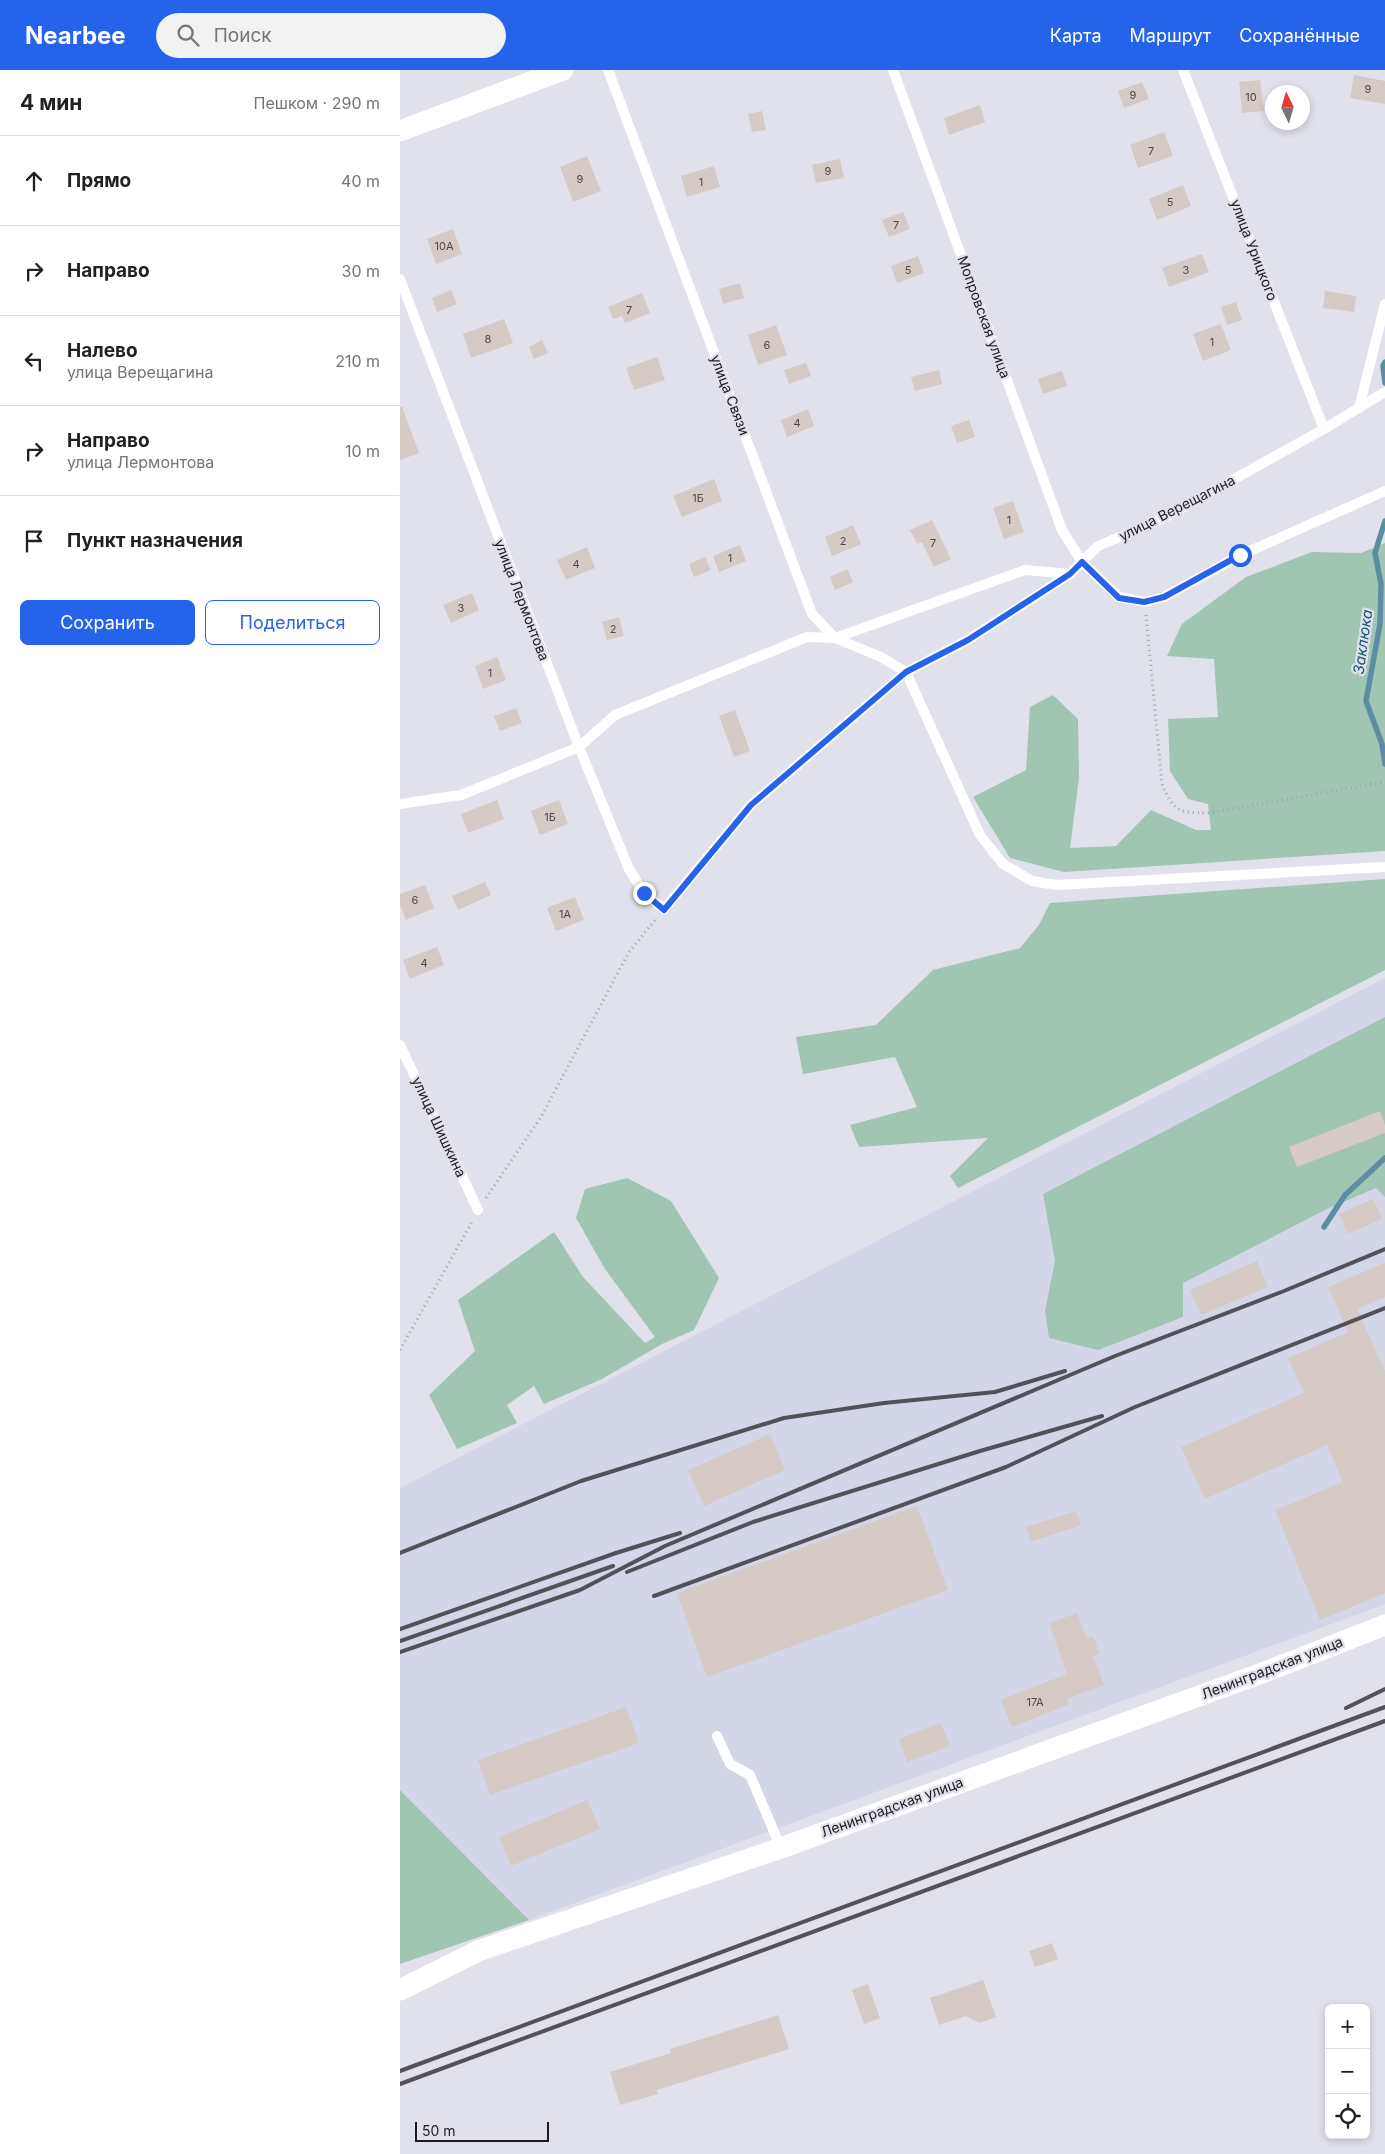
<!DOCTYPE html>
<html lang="ru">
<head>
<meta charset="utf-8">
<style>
  body { margin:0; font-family:Inter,sans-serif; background:#f2f2f2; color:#202124 }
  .controls { position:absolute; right:15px; bottom:15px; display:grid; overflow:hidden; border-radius:8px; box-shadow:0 2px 8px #0003 }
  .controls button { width:45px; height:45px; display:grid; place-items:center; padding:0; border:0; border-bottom:1px solid #e0e0e0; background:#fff; color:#202124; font:25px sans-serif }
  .compass { position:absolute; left:865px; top:15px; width:45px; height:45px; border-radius:50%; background:#fff; box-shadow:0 2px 8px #0003; rotate:355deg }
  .scale { position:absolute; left:15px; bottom:12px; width:134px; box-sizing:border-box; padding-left:5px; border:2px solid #1c1c20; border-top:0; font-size:14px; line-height:18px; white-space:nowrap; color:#1c1c20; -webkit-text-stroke:4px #e0e1eb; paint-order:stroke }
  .stop { position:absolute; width:15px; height:15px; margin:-11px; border:4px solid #2563eb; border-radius:50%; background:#fff }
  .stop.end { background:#2563eb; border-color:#fff; box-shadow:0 1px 5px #0008 }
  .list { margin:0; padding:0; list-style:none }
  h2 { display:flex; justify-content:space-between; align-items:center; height:65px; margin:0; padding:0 20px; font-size:21px }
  h2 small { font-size:16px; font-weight:400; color:#757577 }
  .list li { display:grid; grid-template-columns:32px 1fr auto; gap:15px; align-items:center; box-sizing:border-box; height:90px; padding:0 20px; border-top:1px solid #e0e0e0 }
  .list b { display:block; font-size:19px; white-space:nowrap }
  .list p { margin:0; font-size:16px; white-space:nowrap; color:#757577 }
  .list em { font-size:16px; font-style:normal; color:#757577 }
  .actions { display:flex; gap:10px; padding:15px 20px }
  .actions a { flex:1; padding:11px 0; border:1px solid #2563eb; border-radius:8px; text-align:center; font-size:18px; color:#2563eb }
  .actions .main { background:#2563eb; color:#fff }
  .icon { flex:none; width:28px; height:28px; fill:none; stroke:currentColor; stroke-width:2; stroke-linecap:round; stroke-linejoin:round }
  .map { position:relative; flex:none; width:985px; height:2084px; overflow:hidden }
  header { display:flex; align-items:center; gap:30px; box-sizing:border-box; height:70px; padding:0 25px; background:#2563eb; color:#fff }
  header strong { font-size:24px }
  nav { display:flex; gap:28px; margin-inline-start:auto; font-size:18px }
  .search { width:350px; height:45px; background:#f2f2f2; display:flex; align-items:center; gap:12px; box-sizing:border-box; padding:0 18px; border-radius:28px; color:#757577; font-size:19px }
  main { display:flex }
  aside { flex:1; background:#fff }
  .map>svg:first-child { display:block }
  .built { fill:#d3d6e7 }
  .green { fill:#a0c5b2 }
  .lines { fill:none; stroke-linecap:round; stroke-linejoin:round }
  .stream { stroke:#5c8da2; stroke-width:5.5 }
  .building { fill:#d5cac6 }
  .path { stroke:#a1a2aa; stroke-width:3; stroke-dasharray:1 4; stroke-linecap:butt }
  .service { stroke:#fff; stroke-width:10 }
  .minor { stroke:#fff; stroke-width:21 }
  .rail { stroke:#515157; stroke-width:4 }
  .route { stroke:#2563eb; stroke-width:6 }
  .labels { text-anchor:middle; stroke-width:4.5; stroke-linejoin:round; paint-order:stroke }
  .number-label { font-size:11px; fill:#4a484a }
  .street-label { font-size:14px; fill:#1c1c20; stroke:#e0e1eb }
  .water-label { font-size:15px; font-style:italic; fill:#16576e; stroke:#e0e1eb }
</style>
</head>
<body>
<header>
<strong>Nearbee</strong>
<div class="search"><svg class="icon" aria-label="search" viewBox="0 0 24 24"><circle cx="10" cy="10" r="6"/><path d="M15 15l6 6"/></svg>Поиск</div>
<nav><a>Карта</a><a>Маршрут</a><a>Сохранённые</a></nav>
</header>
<main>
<aside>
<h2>4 мин<small>Пешком · 290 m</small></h2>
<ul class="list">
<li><svg class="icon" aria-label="ahead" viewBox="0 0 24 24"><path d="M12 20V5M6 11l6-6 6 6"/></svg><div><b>Прямо</b></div><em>40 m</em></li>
<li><svg class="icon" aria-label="right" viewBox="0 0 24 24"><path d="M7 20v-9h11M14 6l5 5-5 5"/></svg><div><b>Направо</b></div><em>30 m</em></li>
<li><svg class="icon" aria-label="left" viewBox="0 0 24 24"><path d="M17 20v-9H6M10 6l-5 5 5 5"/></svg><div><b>Налево</b><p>улица Верещагина</p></div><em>210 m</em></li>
<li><svg class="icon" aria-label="right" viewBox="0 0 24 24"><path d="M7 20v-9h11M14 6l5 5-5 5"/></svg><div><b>Направо</b><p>улица Лермонтова</p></div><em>10 m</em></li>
<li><svg class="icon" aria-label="arrive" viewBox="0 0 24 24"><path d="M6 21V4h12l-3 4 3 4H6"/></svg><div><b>Пункт назначения</b></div></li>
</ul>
<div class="actions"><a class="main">Сохранить</a><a>Поделиться</a></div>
</aside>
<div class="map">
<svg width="985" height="2084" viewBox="0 0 985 2084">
  <rect width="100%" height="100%" fill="#e0e1eb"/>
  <!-- built -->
  <polygon class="built" points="985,908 985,1534 129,1850 0,1720 0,1418"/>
  <!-- green -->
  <g class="green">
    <polygon points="985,473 985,781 664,802 610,788 573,727 626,700 630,637 653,625 678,649 679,708 670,778 716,776 751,740 796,760 811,760 808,734 788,729 770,701 768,649 818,647 814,589 767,586 782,554 846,507 912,482 961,483"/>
    <polygon points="985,809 985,900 558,1118 550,1106 588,1068 459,1077 450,1055 517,1037 495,987 403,1004 396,967 476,955 533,900 620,878 639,855 650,833"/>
    <polygon points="985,947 985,1127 976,1118 929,1138 783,1213 783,1247 698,1280 649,1268 645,1241 655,1191 643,1124"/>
    <polygon points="227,1108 271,1131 319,1208 294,1260 262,1274 202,1309 144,1334 134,1316 107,1335 117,1353 57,1379 29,1325 75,1281 58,1230 154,1162 183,1207 245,1273 255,1267 205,1199 176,1148 185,1119"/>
    <polygon points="0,1720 129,1850 0,1894"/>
  </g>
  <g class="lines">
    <!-- stream -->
    <g class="stream">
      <polyline points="985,292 983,296 985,313"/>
      <polyline points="985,451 975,483 981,514 980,554 966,631 982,674 985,694"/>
      <polyline points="924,1157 945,1125 985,1088"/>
    </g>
  </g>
  <!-- building -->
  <g class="building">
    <polygon points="954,5 985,11 985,34 950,28"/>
    <polygon points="860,10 864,41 842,43 839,12"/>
    <polygon points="742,12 749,29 724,38 718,21"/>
    <polygon points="580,35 585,52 549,65 544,48"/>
    <polygon points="362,41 366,60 352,62 348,44"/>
    <polygon points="764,62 773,86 738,98 730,75"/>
    <polygon points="187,86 201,121 173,132 160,97"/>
    <polygon points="440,89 444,108 416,113 412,95"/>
    <polygon points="314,96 320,117 287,127 281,106"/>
    <polygon points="783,115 791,136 757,150 749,129"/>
    <polygon points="503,142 510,159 489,167 482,150"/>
    <polygon points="53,159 62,184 36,194 27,169"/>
    <polygon points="802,184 809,202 769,217 762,198"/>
    <polygon points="518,186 524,203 497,213 491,196"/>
    <polygon points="340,213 344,228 323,234 319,219"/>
    <polygon points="51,220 57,234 37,242 32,228"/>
    <polygon points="925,221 956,226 954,242 923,238"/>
    <polygon points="242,223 250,243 225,253 222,246 213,249 208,237"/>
    <polygon points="836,232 842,250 827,255 821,237"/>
    <polygon points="104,249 113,273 71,288 63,264"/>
    <polygon points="821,254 831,280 803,291 793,264"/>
    <polygon points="376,255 387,285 358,295 348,265"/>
    <polygon points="142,270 148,283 134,289 129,277"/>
    <polygon points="257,287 265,310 234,320 226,298"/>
    <polygon points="406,293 411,306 389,314 384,300"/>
    <polygon points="539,300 542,314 515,321 511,307"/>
    <polygon points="662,301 667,316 643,324 638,309"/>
    <polygon points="0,337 2,337 19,383 0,390"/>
    <polygon points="408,339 414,356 387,367 381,350"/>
    <polygon points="569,350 575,367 557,373 551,356"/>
    <polygon points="314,409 322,431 282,447 273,426"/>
    <polygon points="613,431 624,462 604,469 593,438"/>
    <polygon points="532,450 551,489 534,497 522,472 517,474 510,460"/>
    <polygon points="453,455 461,474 432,486 425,467"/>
    <polygon points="340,475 346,491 319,502 313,486"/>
    <polygon points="187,477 195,498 166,510 157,490"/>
    <polygon points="305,487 311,500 294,507 289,494"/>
    <polygon points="447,499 453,512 435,520 430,507"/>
    <polygon points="72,523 79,540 51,553 43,535"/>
    <polygon points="219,547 224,566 207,570 202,552"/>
    <polygon points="97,587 106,610 83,619 75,596"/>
    <polygon points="116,638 122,653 100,661 94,646"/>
    <polygon points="335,640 350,681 334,687 319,646"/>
    <polygon points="97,730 104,749 68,763 61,744"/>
    <polygon points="159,730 168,754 140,765 131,741"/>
    <polygon points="85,812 91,825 58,840 52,826"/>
    <polygon points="25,815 34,838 6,850 0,835 0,824"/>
    <polygon points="175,827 184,850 156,861 147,838"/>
    <polygon points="37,877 44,895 10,909 3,890"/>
    <polygon points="980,1041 985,1055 985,1063 897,1097 889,1077"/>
    <polygon points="973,1129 982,1149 948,1164 939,1144"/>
    <polygon points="857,1191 868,1217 801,1245 790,1220"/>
    <polygon points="985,1193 985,1227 957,1239 985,1301 985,1523 920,1550 875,1440 943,1412 927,1375 805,1429 781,1377 904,1323 888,1288 948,1262 928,1217"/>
    <polygon points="370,1364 385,1400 304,1436 288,1400"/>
    <polygon points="517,1436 548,1520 307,1607 277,1523"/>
    <polygon points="676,1441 681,1455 631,1472 626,1457"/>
    <polygon points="677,1543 687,1569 693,1566 700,1584 693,1586 704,1615 667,1629 669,1634 612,1657 601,1630 667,1604 649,1553"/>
    <polygon points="226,1637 239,1673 90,1725 78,1690"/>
    <polygon points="541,1653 550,1676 507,1692 499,1669"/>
    <polygon points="187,1730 200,1759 111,1796 99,1767"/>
    <polygon points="652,1873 658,1889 635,1897 629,1881"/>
    <polygon points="583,1910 596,1947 579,1953 566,1946 539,1955 530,1928"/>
    <polygon points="468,1914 480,1948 464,1954 452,1920"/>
    <polygon points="378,1945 389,1979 257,2020 258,2024 220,2035 210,2002 271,1983 270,1979"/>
  </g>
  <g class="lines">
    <!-- path -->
    <g class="path">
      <path d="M746,545l16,169c11,27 17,29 46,29l177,-31"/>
      <polyline points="86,1128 141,1047 229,882 255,850"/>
      <polyline points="0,1280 73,1150"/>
    </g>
    <!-- service -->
    <g class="service">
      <polyline points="208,0 412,544 435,568 481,587 506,602 580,765 603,794 632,811 656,815 985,797"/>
      <polyline points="493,0 662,460 682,492 719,527 745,532 764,527 841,485 985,421"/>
      <polyline points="783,0 924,359"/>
      <polyline points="0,209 179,677 229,799 244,823 264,839 351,735 506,602 568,570 670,504 698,476 764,448 924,359 985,322"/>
      <polyline points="959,338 985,234"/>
      <polyline points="0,734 61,725 179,677 215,645 407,567 435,568 625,500 670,504"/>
      <polyline points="0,975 78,1140"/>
      <polyline points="317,1666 330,1694 350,1705 381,1778"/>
    </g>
    <!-- minor -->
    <g class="minor">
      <polyline points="0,61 163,0"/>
      <polyline points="0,1920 78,1881 381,1778 865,1602 985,1555"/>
    </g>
    <!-- rail -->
    <g class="rail">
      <polyline points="0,1483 181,1411 384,1348 484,1333 595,1322 665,1301"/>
      <polyline points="227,1502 353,1452 580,1381 702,1346"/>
      <polyline points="254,1526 606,1397 735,1337 985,1238"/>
      <polyline points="0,1559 216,1483 280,1463"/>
      <polyline points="0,1571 213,1496"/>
      <polyline points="0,1582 180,1520 265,1476 715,1286 884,1221 985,1179"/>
      <polyline points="946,1638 985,1619"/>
      <polyline points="0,2001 985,1637"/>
      <polyline points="0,2014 985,1651"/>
    </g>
  </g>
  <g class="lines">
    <!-- route -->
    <polyline class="route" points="244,823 264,840 351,735 506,602 568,570 670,504 682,492 719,528 744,532 764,527 840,485"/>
  </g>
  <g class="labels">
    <!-- number labels -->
    <g class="number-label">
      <text x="968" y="23">9</text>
      <text x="733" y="29">9</text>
      <text x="851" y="31">10</text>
      <text x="751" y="85">7</text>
      <text x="428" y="105">9</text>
      <text x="180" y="113">9</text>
      <text x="301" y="116">1</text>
      <text x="770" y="136">5</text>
      <text x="496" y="159">7</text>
      <text x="44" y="180">10А</text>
      <text x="508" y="204">5</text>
      <text x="786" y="204">3</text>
      <text x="229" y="244">7</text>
      <text x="88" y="273">8</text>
      <text x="812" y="276">1</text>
      <text x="367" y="279">6</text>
      <text x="397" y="357">4</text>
      <text x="298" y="432">1Б</text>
      <text x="609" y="454">1</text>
      <text x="443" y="475">2</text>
      <text x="533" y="477">7</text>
      <text x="330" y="492">1</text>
      <text x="176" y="498">4</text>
      <text x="61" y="542">3</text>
      <text x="213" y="563">2</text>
      <text x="90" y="607">1</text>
      <text x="150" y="751">1Б</text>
      <text x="15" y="834">6</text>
      <text x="165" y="848">1А</text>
      <text x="24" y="897">4</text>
      <text x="635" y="1636">17А</text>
    </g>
    <!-- street labels -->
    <g class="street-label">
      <text transform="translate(854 180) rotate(69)" y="5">улица Урицкого</text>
      <text transform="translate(584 247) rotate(70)" y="5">Мопровская улица</text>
      <text transform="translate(330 325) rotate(69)" y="5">улица Связи</text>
      <text transform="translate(777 438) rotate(-27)" y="5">улица Верещагина</text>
      <text transform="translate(122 530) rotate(69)" y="5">улица Лермонтова</text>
      <text transform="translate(39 1057) rotate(65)" y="5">улица Шишкина</text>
      <text transform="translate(872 1598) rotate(-21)" y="5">Ленинградская улица</text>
      <text transform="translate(492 1737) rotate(-20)" y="5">Ленинградская улица</text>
    </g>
    <!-- water labels -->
    <g class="water-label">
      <text transform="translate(963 572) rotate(-82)" y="5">Заклюка</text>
    </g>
  </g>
</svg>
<div class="controls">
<button>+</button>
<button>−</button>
<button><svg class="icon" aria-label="locate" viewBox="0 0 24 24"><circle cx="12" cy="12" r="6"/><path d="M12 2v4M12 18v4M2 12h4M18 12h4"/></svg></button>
</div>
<svg class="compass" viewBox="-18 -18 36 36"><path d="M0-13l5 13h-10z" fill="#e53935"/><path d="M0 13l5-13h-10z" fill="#757577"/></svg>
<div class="scale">50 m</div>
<div class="stop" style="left:840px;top:485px"></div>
<div class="stop end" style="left:244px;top:823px"></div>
</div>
</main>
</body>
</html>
